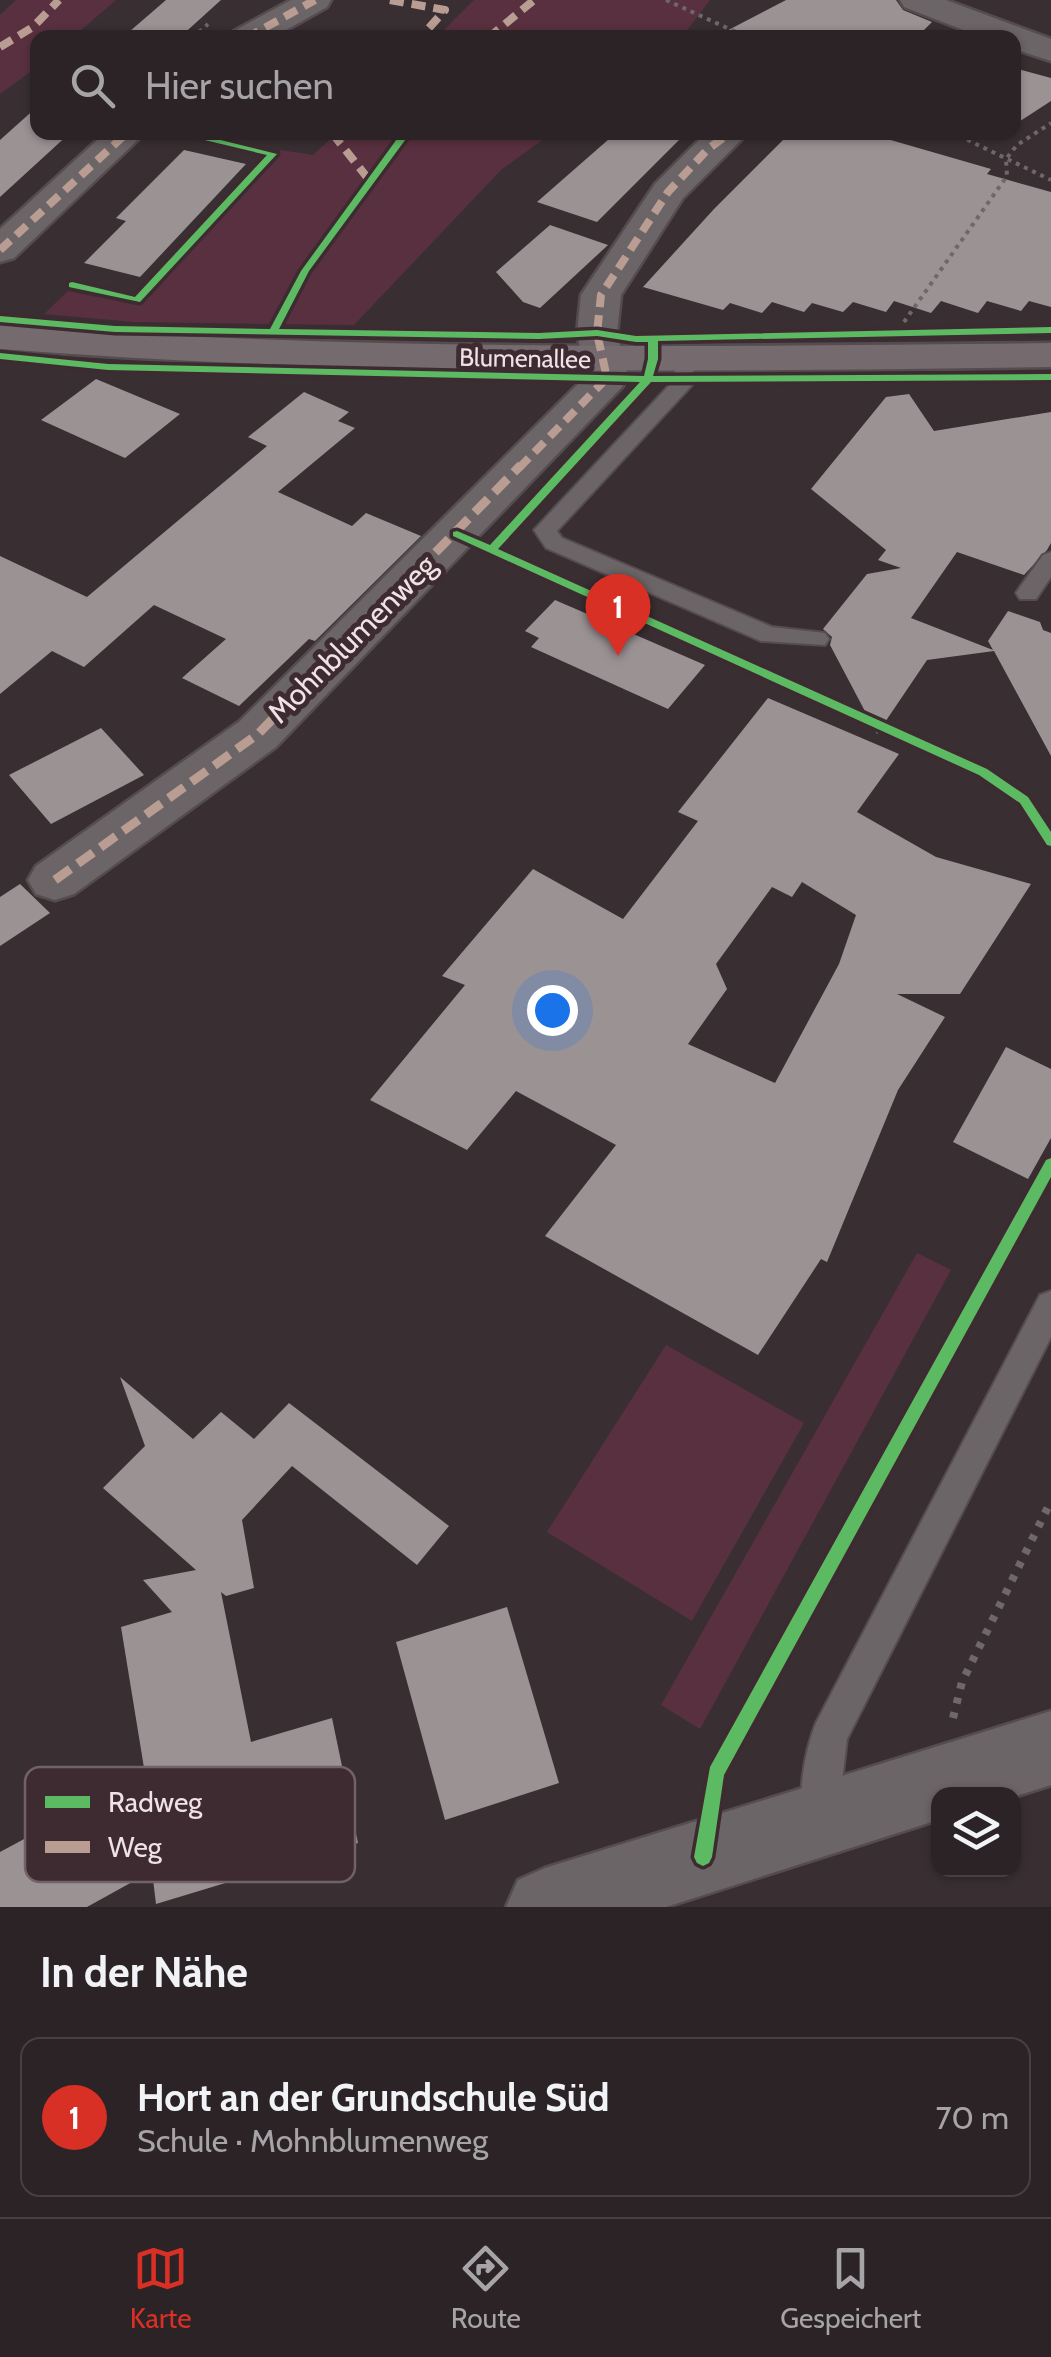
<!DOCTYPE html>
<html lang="de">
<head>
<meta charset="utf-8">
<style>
  body { margin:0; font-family:Cabin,sans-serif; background:#372f32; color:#f1f3f6 }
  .controls { position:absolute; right:30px; bottom:30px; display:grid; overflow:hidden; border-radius:20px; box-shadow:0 2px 8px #0004 }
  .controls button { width:90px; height:90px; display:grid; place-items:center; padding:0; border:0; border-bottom:2px solid #474043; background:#2b2326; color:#f1f3f6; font:50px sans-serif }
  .you { position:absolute; left:552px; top:1010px; width:35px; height:35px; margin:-25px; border:8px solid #fff; border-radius:50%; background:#1a73e8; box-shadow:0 0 0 15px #1a73e833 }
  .badge { display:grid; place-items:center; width:65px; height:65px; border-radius:50%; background:#d93025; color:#fff; font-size:32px; font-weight:700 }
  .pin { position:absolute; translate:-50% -82px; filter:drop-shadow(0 2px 5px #0008) }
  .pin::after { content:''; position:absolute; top:52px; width:35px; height:30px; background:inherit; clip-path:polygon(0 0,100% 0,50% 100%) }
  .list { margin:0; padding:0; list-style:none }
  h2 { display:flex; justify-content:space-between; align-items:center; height:130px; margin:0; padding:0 40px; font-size:42px }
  h2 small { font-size:32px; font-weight:400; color:#a6a4a7 }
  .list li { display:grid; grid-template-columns:65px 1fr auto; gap:30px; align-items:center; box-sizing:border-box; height:160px; margin:0 20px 20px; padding:0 20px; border:2px solid #474043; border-radius:20px }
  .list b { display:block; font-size:38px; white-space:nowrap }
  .list p { margin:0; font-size:32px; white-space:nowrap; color:#a6a4a7 }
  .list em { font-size:32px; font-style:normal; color:#a6a4a7 }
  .icon { flex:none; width:55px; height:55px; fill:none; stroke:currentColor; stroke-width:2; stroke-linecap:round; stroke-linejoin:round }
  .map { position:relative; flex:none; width:1051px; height:1907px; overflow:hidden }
  .search { position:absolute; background:#2b2326; box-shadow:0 2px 8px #0004; left:30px; right:30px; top:30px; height:110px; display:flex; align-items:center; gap:25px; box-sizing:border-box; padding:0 35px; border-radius:20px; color:#a6a4a7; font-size:38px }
  .sheet { height:310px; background:#2b2326 }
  nav { display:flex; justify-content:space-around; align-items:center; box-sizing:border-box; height:140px; border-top:2px solid #474043; background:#2b2326; font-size:28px; color:#a6a4a7 }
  nav a { display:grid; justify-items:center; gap:5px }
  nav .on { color:#d93025 }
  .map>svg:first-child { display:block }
  .green { fill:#59303f }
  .building { fill:#9b9294; fill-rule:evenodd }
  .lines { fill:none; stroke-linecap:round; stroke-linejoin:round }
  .lane-casing { stroke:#554c4f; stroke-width:4 }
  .street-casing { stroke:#554c4f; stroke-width:5 }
  .secondary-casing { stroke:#554c4f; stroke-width:5 }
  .path-far1 { stroke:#6f6769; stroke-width:4; stroke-dasharray:4 5; stroke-linecap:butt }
  .path { stroke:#6f6769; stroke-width:8; stroke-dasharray:6 9; stroke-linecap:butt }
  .lane { fill:#6c6567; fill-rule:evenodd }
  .street { fill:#6c6567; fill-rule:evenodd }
  .secondary { fill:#756a6e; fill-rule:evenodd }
  .quiet-far1 { stroke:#b99d93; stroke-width:8; stroke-dasharray:14 8; stroke-linecap:butt }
  .quiet { stroke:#b99d93; stroke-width:9; stroke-dasharray:19 9; stroke-linecap:butt }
  .cycleway-casing { stroke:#3d2b31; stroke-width:7 }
  .cycleway { fill:#5cba63; fill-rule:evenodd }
  .labels { text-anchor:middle; stroke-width:10; stroke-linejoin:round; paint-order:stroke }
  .far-street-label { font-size:25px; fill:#efe3e6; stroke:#3d2b31 }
  .street-label { font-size:30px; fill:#efe3e6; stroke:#3d2b31 }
  .key { fill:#3d2b31; stroke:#726267; stroke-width:2.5 }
  .key-label { font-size:28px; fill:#efe3e6 }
</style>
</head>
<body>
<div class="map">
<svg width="1051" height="1907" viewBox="0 0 1051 1907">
  <rect width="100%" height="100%" fill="#392f32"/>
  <!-- green -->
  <g class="green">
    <polygon points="16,0 116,0 73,37 38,38 37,67 0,94 0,15"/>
    <polygon points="474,0 710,0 682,37 437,37"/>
    <polygon points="338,132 552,133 501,170 354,325 134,322 44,314 68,291 137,305 281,150 313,155"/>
    <polygon points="917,1253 951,1270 700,1729 661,1705"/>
    <polygon points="666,1345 804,1423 692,1621 547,1532"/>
  </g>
  <!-- building -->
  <g class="building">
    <polygon points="166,0 221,0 179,38 122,38"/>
    <polygon points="786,0 896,0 903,10 932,22 916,38 713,38"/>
    <polygon points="1014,68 1051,78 1051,101 1014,125"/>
    <polygon points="38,106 38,132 71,132 0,197 0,140"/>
    <polygon points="617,132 687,132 597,222 537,202"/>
    <polygon points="791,132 863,132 991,169 987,174 1051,192 1051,307 1029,301 1021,311 987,301 978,313 941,301 931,313 894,301 886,312 853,302 843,312 812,303 804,312 772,302 762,313 730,303 723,310 643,287 714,209"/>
    <polygon points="184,150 246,164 140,277 84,263 126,221 116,218"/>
    <polygon points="550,225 608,245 540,308 523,302 496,272"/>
    <polygon points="96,379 180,414 125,458 41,420"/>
    <polygon points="304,392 349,412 338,421 355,428 278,492 352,526 366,513 421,536 315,641 309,639 239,706 182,678 226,639 154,605 84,667 52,651 0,694 0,556 87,597 267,446 248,437"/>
    <polygon points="909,394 934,431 1051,412 1051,543 1047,550 1024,575 957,552 911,618 993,650 988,641 1008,611 1040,622 1043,630 1051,633 1051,756 994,651 927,660 877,734 830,645 832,637 823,629 867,574 901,568 878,560 886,550 811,489 886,397"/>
    <polygon points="555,600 705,665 668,709 531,647 539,638 525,631"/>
    <path d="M768,698l131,56 -42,58 79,45 95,27 -71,110h-63l48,23 -47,73 -71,172 -6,-3 -63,96 -213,-119 71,-91 -100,-54 -49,59 -97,-50 95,-115 -23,-9 91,-107 90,50 75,-98 -20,-9zM802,882l54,33 -17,49 -64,119 -87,-39 39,-55 -11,-25 56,-77 20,10z"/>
    <polygon points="101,728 144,775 51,824 9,775"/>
    <polygon points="20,884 50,913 0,946 0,897"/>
    <polygon points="1006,1047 1051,1069 1051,1138 1028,1179 953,1142"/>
    <polygon points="120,1377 193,1439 221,1412 254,1439 289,1403 449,1526 417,1565 292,1466 242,1520 254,1588 226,1596 221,1592 251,1742 332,1718 358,1843 156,1904 152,1871 87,1907 0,1907 0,1852 145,1774 121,1627 172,1612 143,1580 196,1570 103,1488 145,1446"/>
    <polygon points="507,1607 559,1783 445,1820 396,1642"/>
  </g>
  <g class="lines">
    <defs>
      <g id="lane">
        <polygon points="684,353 694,359 693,384 557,531 562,538 772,627 825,633 829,639 825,645 761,641 546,548 534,530 675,379 674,359"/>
        <polygon points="1051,552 1051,577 1036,599 1020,599 1016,593 1020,587 1043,555"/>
        <path d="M1051,1291v46l-204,402 -9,76 -6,13 -13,6 -13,-6c-11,-26 -1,-78 10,-105l224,-428z"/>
      </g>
      <g id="street">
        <polygon points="291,0 331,0 327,7 272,38 229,38 234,31"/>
        <polygon points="900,0 946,0 1051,39 1051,61 1014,49 1014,38 984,38 904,7"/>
        <polygon points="106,132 146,132 14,258 0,262 0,229"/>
        <polygon points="707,132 749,132 683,198 621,295 617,333 628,378 622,387 276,747 74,894 55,900 36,894 28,880 36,866 240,721 586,376 577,333 581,295 655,184"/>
        <polygon points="1051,1711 1051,1785 1014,1797 938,1794 938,1820 666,1907 506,1907 518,1880 545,1868"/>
      </g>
      <path id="secondary" d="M0,325c350,26 700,22 1051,18v24c-351,5 -701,9 -1051,-18z"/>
    </defs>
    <!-- lane casing -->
    <use href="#lane" class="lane-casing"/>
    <!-- street casing -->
    <use href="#street" class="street-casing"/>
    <!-- secondary casing -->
    <use href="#secondary" class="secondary-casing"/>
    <!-- path-far1 -->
    <g class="path-far1">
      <polyline points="666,0 749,38"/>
      <polyline points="192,38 208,24"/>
      <polyline points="951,132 1051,180"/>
      <polyline points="72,285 137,300 273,154 175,132"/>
      <polyline points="904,322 1007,176 1006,159 1017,145 1051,123"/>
    </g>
    <!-- path -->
    <polyline class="path" points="953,1718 962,1682 1051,1501"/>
    <!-- lane -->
    <use href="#lane" class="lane"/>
    <!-- street -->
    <use href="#street" class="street"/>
    <!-- secondary -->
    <use href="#secondary" class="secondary"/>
    <!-- quiet-far1 -->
    <g class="quiet-far1">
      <polyline points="390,0 445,10 420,38"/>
      <polyline points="246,38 315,0"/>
      <polyline points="488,38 534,0"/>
      <polyline points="0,47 33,27 59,0"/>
      <polyline points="332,133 370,181"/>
      <polyline points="0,250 128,132"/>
      <polyline points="519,468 607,378 597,333 601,295 668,192 708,149 731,132"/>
    </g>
    <!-- quiet -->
    <polyline class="quiet" points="55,880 258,734 521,465"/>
    <defs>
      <g id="cycleway">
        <polygon points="171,132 188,132 277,154 140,302 69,287 69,283 72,282 135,297 267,155"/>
        <polygon points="402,132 411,132 309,271 279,329 539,333 597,330 636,336 1051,327 1051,333 658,341 658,359 653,376 1051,374 1051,380 651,382 498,549 987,769 1028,797 1051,832 1051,846 1047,845 1020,803 979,775 453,536 453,532 457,531 490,545 640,382 108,370 0,359 0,353 108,364 644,376 648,359 648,342 636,342 597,336 539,339 115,332 0,322 0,316 115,326 270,329 301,271"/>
        <polygon points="1051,1158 1051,1177 724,1775 712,1857 709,1863 703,1866 697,1863 694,1857 710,1767 1046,1160"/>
      </g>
    </defs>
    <!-- cycleway casing -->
    <use href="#cycleway" class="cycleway-casing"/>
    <!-- cycleway -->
    <use href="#cycleway" class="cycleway"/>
  </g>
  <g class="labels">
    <!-- far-street labels -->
    <g class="far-street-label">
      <text transform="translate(525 358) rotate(1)" y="9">Blumenallee</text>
    </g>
    <!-- street labels -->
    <g class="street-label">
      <text transform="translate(352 639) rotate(-45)" y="10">Mohnblumenweg</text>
    </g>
  </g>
  <!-- legend -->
  <rect x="25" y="1767" width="330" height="115" rx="15" class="key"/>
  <rect x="45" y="1796" width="45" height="12" fill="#5cba63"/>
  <rect x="45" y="1841" width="45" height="12" fill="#b99d93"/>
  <g class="key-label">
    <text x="108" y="1812">Radweg</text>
    <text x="108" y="1857">Weg</text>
  </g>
</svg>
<div class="controls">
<button><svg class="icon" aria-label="layers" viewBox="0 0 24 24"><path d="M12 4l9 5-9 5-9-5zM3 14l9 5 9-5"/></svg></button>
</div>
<div class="you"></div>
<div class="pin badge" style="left:618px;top:656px">1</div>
<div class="search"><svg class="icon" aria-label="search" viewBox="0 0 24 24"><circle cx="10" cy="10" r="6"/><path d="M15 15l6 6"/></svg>Hier suchen</div>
</div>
<section class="sheet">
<h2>In der Nähe<small></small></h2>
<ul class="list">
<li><span class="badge">1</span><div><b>Hort an der Grundschule Süd</b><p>Schule · Mohnblumenweg</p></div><em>70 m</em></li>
</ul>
</section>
<nav>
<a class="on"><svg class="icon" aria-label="map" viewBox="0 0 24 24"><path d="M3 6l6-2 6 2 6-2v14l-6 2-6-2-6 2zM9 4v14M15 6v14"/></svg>Karte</a>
<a><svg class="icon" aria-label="directions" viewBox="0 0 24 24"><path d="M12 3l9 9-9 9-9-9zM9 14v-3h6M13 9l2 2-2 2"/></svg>Route</a>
<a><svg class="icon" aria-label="saved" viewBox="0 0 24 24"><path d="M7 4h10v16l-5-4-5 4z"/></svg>Gespeichert</a>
</nav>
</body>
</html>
